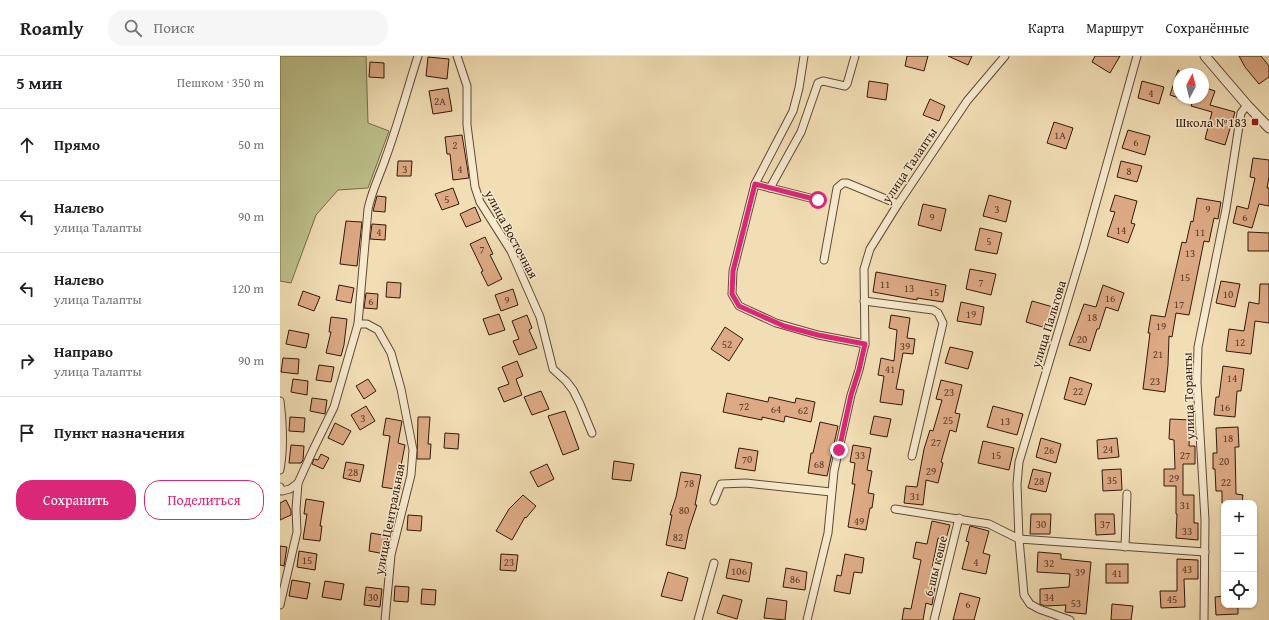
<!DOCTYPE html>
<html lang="ru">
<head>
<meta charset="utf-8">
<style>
  body { margin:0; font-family:"Gentium Book Plus",serif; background:#f6f6f6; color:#202124 }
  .controls { position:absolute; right:12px; bottom:12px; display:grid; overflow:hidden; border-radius:8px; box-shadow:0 1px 3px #0004 }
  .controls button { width:36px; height:36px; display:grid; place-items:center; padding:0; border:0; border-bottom:1px solid #e0e0e0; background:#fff; color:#202124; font:20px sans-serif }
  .compass { position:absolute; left:893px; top:12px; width:36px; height:36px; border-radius:50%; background:#fff; box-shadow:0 1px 3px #0004; rotate:7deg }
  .stop { position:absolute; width:12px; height:12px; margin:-9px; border:3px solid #db2777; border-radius:50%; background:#fff }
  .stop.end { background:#db2777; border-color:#fff; box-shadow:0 1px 4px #0008 }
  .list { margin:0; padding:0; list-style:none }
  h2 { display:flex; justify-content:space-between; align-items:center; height:52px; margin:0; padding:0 16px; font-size:17px }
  h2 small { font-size:13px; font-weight:400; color:#757577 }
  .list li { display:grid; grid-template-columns:26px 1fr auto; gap:12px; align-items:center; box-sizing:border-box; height:72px; padding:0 16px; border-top:1px solid #e0e0e0 }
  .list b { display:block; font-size:15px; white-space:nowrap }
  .list p { margin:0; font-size:13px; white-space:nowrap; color:#757577 }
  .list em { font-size:13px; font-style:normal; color:#757577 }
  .actions { display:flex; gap:8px; padding:12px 16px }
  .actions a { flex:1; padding:9px 0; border:1px solid #db2777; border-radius:16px; text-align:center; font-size:14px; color:#db2777 }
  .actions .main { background:#db2777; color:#fff }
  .icon { flex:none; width:22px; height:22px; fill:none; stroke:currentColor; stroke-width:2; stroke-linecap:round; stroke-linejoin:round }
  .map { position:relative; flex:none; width:989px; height:564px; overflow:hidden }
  header { display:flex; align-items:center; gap:24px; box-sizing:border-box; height:56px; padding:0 20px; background:#fff; border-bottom:1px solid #e0e0e0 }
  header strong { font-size:19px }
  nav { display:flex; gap:22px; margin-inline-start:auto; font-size:14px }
  .search { width:280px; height:36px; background:#f6f6f6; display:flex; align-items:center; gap:10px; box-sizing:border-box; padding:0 14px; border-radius:16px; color:#757577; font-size:15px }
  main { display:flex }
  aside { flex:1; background:#fff }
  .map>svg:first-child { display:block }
  .green { fill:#bdc18c; stroke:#786d4b }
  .building { fill:#ddaa85; stroke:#32190a }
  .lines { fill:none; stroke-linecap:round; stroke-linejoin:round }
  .minor-casing { stroke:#624a35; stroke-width:9 }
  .tertiary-casing { stroke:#624a35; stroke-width:11 }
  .minor { stroke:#f7eacf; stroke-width:7 }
  .tertiary { stroke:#f7eacf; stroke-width:9 }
  .route { stroke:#db2777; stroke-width:5 }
  .poi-dot { fill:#8f2418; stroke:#f7eacf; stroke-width:1.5 }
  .labels { text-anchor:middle; stroke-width:3; stroke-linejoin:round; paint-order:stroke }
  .number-label { font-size:11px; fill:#5d3d29 }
  .poi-label { font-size:13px; fill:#32190a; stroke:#f7eacf; text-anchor:end }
  .street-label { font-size:13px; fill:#32190a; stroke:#f7eacf }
</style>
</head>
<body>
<header>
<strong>Roamly</strong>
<div class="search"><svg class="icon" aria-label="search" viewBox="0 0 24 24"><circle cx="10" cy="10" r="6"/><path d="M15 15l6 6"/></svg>Поиск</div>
<nav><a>Карта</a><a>Маршрут</a><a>Сохранённые</a></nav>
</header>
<main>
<aside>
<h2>5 мин<small>Пешком · 350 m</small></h2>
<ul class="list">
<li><svg class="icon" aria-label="ahead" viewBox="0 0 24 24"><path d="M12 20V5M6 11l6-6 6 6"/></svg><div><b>Прямо</b></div><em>50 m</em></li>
<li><svg class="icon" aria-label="left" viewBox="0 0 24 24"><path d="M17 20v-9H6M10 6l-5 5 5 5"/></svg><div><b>Налево</b><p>улица Талапты</p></div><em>90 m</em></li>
<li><svg class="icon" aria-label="left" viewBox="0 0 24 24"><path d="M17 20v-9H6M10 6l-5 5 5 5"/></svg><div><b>Налево</b><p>улица Талапты</p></div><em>120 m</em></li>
<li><svg class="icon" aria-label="right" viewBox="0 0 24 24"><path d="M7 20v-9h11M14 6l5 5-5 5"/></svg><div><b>Направо</b><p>улица Талапты</p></div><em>90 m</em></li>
<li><svg class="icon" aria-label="arrive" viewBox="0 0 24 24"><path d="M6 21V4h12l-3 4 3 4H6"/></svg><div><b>Пункт назначения</b></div></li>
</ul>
<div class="actions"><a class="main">Сохранить</a><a>Поделиться</a></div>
</aside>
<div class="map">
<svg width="989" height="564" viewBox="0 0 989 564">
  <rect width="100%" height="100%" fill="#f2deb5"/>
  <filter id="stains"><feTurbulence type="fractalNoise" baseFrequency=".005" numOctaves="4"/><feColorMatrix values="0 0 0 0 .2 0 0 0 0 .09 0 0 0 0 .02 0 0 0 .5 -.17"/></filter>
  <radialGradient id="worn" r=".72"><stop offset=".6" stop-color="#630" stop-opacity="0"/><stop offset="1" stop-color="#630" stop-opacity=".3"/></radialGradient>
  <!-- green -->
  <polygon class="green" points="0,0 86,0 88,67 109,75 88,132 58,134 36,159 11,227 0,225"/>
  <!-- building -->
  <g class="building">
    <polygon points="627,0 648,0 644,15 625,10"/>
    <polygon points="668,0 692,0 688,9"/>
    <polygon points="815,0 840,0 830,17 812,6"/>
    <polygon points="959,0 981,0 989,10 989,21 979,28 965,11"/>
    <polygon points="148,1 169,3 167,23 146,20"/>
    <polygon points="90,6 104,7 104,22 89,21"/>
    <polygon points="898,14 899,14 899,42 890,39"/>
    <polygon points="589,25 608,28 606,44 587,41"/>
    <polygon points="862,25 884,31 879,48 858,42"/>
    <polygon points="923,31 935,35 930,49 955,56 945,89 925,83 932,56 911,50 914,42 923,42"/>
    <polygon points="168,32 172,55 153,58 149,35"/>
    <polygon points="650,43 665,50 659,65 643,59"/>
    <polygon points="774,66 793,72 786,93 767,87"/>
    <polygon points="848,74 870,80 865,99 842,92"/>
    <polygon points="182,79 189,122 173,124 170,98 167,98 165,81"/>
    <polygon points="973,102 989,104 989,121 987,132 989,132 989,150 979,148 972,172 953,167 957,150 968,153 975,122 970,121"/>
    <polygon points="118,105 132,105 131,120 117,120"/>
    <polygon points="841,105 862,110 857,126 837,121"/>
    <polygon points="173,132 179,148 162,154 155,138"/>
    <polygon points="709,139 731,145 726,166 703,160"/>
    <polygon points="835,139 857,145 851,167 855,168 848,187 827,180 835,156 830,155"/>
    <polygon points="97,140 106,141 105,156 93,155"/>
    <polygon points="917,142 941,146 938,163 934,162 929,186 924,185 909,259 896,257 892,281 889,280 888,309 885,336 863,333 870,277 868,277 871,259 885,261 902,186 906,187 911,165 913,166"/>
    <polygon points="643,148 666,153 661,175 638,169"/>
    <polygon points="195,151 201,165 186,171 180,158"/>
    <polygon points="66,165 82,166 77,210 60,208"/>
    <polygon points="92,168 106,169 105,184 90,183"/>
    <polygon points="700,172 722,177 717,198 695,194"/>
    <polygon points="968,176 989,177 989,195 968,195"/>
    <polygon points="205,181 213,198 210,199 222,223 208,230 201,216 203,215 190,188"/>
    <polygon points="690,213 716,218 711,239 686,233"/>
    <polygon points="596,216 666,229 663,246 637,242 637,244 593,236"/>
    <polygon points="941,225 960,228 955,251 936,247"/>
    <polygon points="107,226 121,227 120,242 106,241"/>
    <polygon points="980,228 989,228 989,267 975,265 971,298 946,295 949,273 964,275 969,246 979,248"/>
    <polygon points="59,229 74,232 71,247 56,244"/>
    <polygon points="823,229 844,237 838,255 826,251 819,273 817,273 810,295 789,289 804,248 816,251"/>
    <polygon points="233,233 238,249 221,255 215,239"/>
    <polygon points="23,235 40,241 34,255 18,249"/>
    <polygon points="86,237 98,238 97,253 84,252"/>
    <polygon points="752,245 773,251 766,272 746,266"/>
    <polygon points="681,246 704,251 701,269 677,265"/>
    <polygon points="219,258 225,274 209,279 203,263"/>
    <polygon points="247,259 252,272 249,274 257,292 239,299 233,285 239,283 232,265"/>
    <polygon points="611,259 630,262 627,282 635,283 633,298 623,297 616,333 624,334 622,349 600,346 604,320 598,319 601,302 614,305 617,274 609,272"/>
    <polygon points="51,261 67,263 64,289 61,300 46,297 51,276 49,276"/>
    <polygon points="445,271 463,283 449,305 431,293"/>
    <polygon points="9,274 29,278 26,292 6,288"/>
    <polygon points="670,291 693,296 688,313 665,307"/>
    <polygon points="3,302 19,303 18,318 1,316"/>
    <polygon points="237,305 243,320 236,323 242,339 224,346 218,332 229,328 222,311"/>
    <polygon points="39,309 54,311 51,326 36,324"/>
    <polygon points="943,310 964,313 961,335 957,335 955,361 934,359 936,341 939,341"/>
    <polygon points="790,321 812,328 805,349 784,343"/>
    <polygon points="13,323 28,325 27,339 11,336"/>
    <polygon points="88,323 96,335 84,343 76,330"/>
    <polygon points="661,324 682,329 675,357 680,358 676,376 670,374 661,406 663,407 658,427 646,424 643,449 624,447 626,430 637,431 644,393 650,374 653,375 662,344 656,343"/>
    <polygon points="261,335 269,353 252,359 244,341"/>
    <polygon points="447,337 488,346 489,341 515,347 516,342 535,346 531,366 505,360 504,366 482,361 482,364 443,356"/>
    <polygon points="32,342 47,344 45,358 30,355"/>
    <polygon points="86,350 95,365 80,374 71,359"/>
    <polygon points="713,350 743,358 737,379 707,371"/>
    <polygon points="285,355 299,393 283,399 268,360"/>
    <polygon points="594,360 611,363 607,381 590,378"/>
    <polygon points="10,361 25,362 24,376 9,375"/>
    <polygon points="138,361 150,361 148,388 151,388 150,403 137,403"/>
    <polygon points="106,362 122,365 118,387 125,389 120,415 123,415 121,434 102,431 110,380 103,379"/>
    <polygon points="890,363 910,364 909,390 915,390 915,408 903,408 903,439 914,439 914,467 918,467 918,484 896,482 897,458 896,458 896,430 884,430 884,413 895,413 894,384 889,383"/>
    <polygon points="540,366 558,370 547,420 528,417 531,397 533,397"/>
    <polygon points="55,367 71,375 63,389 48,382"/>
    <polygon points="958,371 959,391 955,391 956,438 963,439 962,447 942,447 942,435 936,435 935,413 933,413 933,397 937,397 936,372"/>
    <polygon points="165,377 179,378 178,393 164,392"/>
    <polygon points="761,382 781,388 776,407 756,401"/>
    <polygon points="837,382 839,401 818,403 817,384"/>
    <polygon points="703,385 734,392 729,414 698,407"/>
    <polygon points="11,389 24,390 23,404 21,407 9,407"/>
    <polygon points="573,389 591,392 587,414 592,415 588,437 594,438 592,452 590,452 586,474 568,471 575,428 572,428 575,407 570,406"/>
    <polygon points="459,392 478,395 475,415 455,412"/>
    <polygon points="41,398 49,402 43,413 32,408 34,403 38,404"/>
    <polygon points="334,405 354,408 351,425 332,423"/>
    <polygon points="66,406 84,409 80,426 63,422"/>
    <polygon points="267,408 274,423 258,431 250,416"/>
    <polygon points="753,413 771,417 766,436 748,432"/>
    <polygon points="841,413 842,434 823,435 822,414"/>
    <polygon points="401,416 421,419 415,449 417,449 409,473 405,493 386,489 392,459 390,459 396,441"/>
    <polygon points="243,439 256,450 246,462 245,461 232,484 216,475 229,453"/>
    <polygon points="26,443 44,446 40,470 42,470 40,485 23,483 27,458 24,458"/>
    <polygon points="6,444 11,454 11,459 0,464 0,447"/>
    <polygon points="751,458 771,458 770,478 750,478"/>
    <polygon points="815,458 834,458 835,478 816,479"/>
    <polygon points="128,459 142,460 141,475 127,474"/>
    <polygon points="652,465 670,469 666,483 658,482 652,512 658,514 652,549 646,547 643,564 622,564 624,552 631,553 641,504 633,502 636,486 647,488"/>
    <polygon points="690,470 709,475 703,497 710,499 706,518 682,513 689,486 686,485"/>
    <polygon points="91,477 108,480 105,498 89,495"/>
    <polygon points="0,490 7,491 4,510 0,509"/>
    <polygon points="19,495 37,498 35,514 17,511"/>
    <polygon points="758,496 781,498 781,503 811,506 806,558 785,556 786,549 765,550 760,548 760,533 789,531 790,518 757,516"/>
    <polygon points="221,498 238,499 236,515 220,514"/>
    <polygon points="565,498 584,502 582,517 574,516 570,538 554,535 557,519 561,520"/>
    <polygon points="450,503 472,507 469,526 446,522"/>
    <polygon points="897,503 918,504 918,523 904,523 905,551 881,552 880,535 897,535"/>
    <rect x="826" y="508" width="22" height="19"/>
    <polygon points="506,512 527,516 525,534 503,531"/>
    <polygon points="388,516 408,522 402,545 381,540"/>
    <polygon points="12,524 30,527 27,543 9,540"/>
    <polygon points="45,525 64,528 61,544 42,541"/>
    <polygon points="115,530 129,531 128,546 114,545"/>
    <polygon points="86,531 102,533 100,551 84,549"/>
    <polygon points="142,533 156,534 155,549 141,548"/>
    <polygon points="680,537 700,542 694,564 673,564"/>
    <polygon points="443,539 462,544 457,563 437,557"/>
    <polygon points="944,540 944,549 958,549 958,558 936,559 935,541"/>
    <polygon points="487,542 507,545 505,564 484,562"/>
    <polygon points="832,548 853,550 851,564 831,564"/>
  </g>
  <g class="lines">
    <defs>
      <g id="minor">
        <polyline points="177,0 187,30 187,69 195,131 200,146 231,195 260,261 273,313 286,325 293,334 300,348 312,377"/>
        <polyline points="524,0 519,32 513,55 475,128 453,215 452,238 459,250 496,267 538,279 585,288"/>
        <polyline points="475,128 538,144"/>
        <polyline points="490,132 521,76 538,27 543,25 565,30 567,28 575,0"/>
        <polyline points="544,204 557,132 563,127 567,127 618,148"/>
        <polyline points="584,245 653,254 658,257 663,267 632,400"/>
        <polyline points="78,268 87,268 98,274 111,297 121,333 133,394 131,419 111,499 105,564"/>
        <path d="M0,345c3,24 4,46 0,69"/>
        <polyline points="0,431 2,435 10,433 18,427"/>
        <polyline points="434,445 441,428 466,427 551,436"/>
        <polyline points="615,453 709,468 739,483 737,428 739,406 804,190 857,0"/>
        <polyline points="845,491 847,438"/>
        <path d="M0,549l17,-73 -1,-23 2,-26 15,-33 21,-43 24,-83 10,-115c4,-19 12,-34 18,-52 12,-33 21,-67 32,-101"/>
        <polyline points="418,564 434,507"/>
        <polyline points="527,564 548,477 554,415 571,339 579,314 585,288 584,213 590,193 618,148 687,45 725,0"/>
        <polyline points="654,564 679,462"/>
        <polyline points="790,564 759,553 750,548 744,539 739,483 925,496"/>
        <polyline points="924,564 925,464 917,326 918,291 946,153 961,57 967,49"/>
      </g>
      <polyline id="tertiary" points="925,0 967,49 989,72"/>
    </defs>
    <!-- minor casing -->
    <use href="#minor" class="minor-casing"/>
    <!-- tertiary casing -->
    <use href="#tertiary" class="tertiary-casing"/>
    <!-- minor -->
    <use href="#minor" class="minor"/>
    <!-- tertiary -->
    <use href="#tertiary" class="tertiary"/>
  </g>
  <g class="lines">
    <!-- route -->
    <polyline class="route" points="538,144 475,128 453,215 452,238 459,250 504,270 538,279 585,288 579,314 571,339 559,394"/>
  </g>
  <!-- markers -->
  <rect class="poi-dot" x="971" y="62" width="8" height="8" rx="2"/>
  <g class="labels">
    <!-- number labels -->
    <g class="number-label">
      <text x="871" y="41">4</text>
      <text x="160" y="49">2А</text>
      <text x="780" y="83">1А</text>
      <text x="856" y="90">6</text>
      <text x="175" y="93">2</text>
      <text x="125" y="117">3</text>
      <text x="180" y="117">4</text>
      <text x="849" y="119">8</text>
      <text x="167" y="147">5</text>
      <text x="717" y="157">3</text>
      <text x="928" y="157">9</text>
      <text x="652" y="165">9</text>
      <text x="965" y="165">6</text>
      <text x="841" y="178">14</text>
      <text x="99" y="180">4</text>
      <text x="920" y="180">11</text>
      <text x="709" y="189">5</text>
      <text x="202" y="197">7</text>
      <text x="910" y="201">13</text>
      <text x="905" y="225">15</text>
      <text x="701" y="230">7</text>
      <text x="605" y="232">11</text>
      <text x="629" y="236">13</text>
      <text x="654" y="240">15</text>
      <text x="948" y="242">10</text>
      <text x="830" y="246">16</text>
      <text x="227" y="248">9</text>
      <text x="91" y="249">6</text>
      <text x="899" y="252">17</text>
      <text x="691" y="262">19</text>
      <text x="812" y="265">18</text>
      <text x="881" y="274">19</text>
      <text x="802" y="287">20</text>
      <text x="960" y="290">12</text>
      <text x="447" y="292">52</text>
      <text x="625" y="294">39</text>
      <text x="878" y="302">21</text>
      <text x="610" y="317">41</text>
      <text x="952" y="326">14</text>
      <text x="875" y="329">23</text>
      <text x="798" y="339">22</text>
      <text x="669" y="340">23</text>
      <text x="464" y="354">72</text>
      <text x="945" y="355">16</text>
      <text x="496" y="357">64</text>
      <text x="523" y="358">62</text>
      <text x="83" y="366">3</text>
      <text x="668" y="368">25</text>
      <text x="725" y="369">13</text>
      <text x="948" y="386">18</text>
      <text x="656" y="390">27</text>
      <text x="828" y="397">24</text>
      <text x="769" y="398">26</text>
      <text x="580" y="403">33</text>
      <text x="716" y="403">15</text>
      <text x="905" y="403">27</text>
      <text x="467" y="407">70</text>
      <text x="944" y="409">20</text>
      <text x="539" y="412">68</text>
      <text x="651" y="419">29</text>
      <text x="73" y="420">28</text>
      <text x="894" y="426">29</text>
      <text x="832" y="428">35</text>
      <text x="759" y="429">28</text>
      <text x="946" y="430">22</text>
      <text x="409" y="431">78</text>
      <text x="635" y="444">31</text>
      <text x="905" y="453">31</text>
      <text x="404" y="458">80</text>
      <text x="579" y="469">49</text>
      <text x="761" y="472">30</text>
      <text x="825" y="472">37</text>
      <text x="907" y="479">33</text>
      <text x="398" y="485">82</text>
      <text x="27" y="508">15</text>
      <text x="229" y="510">23</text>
      <text x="696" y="510">4</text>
      <text x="769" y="511">32</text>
      <text x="907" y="517">43</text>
      <text x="459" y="519">106</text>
      <text x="800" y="520">39</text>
      <text x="837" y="521">41</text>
      <text x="515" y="527">86</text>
      <text x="93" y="545">30</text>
      <text x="769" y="545">34</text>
      <text x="892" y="547">45</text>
      <text x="796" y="551">53</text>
      <text x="688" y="552">6</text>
    </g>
    <!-- poi labels -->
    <g class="poi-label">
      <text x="967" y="71">Школа №183</text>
    </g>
    <!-- street labels -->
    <g class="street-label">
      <text transform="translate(629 109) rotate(-56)" y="5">улица Талапты</text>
      <text transform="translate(232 178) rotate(62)" y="5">улица Восточная</text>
      <text transform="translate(768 268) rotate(-73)" y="5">улица Пальгова</text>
      <text transform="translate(908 340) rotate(-92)" y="5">улица Торангы</text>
      <text transform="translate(109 463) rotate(-79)" y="5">улица Центральная</text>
      <text transform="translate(655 510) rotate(-76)" y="5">6-шы көше</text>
    </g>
  </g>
  <rect width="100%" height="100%" filter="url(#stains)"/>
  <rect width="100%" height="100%" fill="url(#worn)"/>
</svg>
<div class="controls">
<button>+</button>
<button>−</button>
<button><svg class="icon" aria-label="locate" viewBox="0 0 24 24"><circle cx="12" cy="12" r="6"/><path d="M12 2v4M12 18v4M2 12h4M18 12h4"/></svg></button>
</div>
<svg class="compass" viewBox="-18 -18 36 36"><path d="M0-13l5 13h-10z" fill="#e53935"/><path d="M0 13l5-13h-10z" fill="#757577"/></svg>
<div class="stop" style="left:538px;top:144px"></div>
<div class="stop end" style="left:559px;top:394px"></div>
</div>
</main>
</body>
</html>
